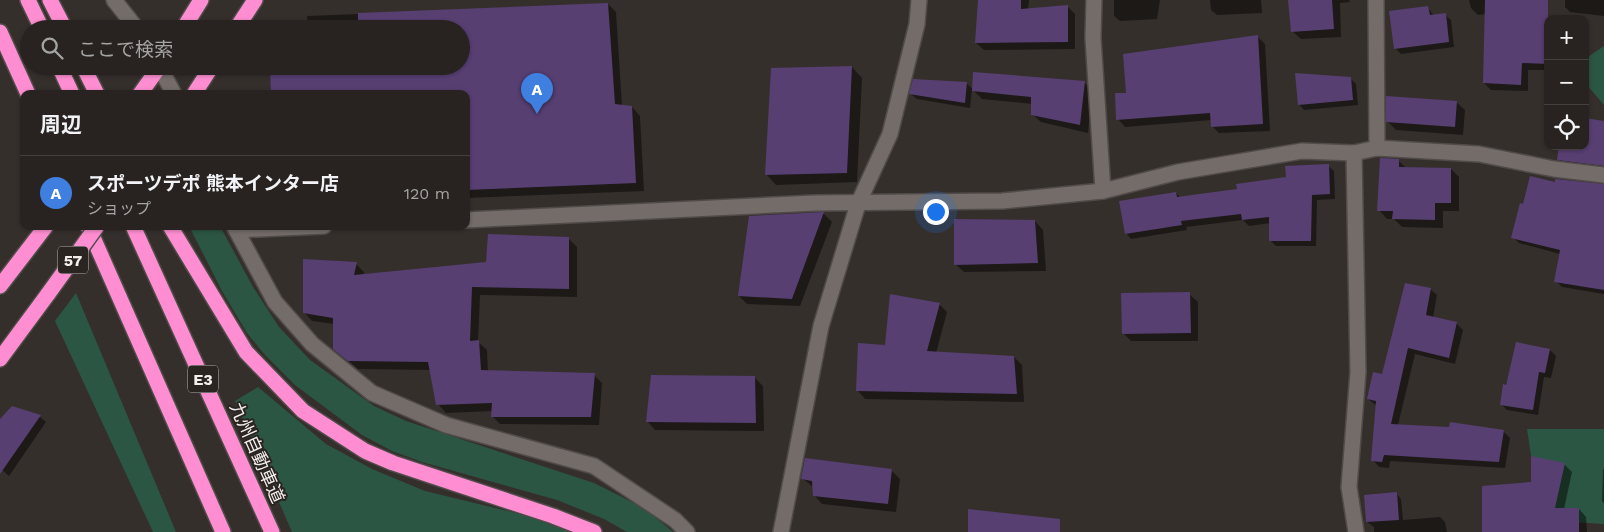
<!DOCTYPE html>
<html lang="ja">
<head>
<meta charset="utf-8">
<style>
  body { margin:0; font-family:"Work Sans","Noto Sans JP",sans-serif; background:#342f2e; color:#f1f3f6 }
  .controls { position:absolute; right:15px; top:15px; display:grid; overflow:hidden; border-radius:10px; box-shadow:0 1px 4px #0004 }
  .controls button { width:45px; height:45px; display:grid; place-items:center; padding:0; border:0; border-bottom:1px solid #44403f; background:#282321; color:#f1f3f6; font:25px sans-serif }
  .you { position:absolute; left:935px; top:211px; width:18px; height:18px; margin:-12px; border:4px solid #fff; border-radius:50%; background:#1a73e8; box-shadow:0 0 0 8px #1a73e833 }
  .badge { display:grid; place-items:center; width:32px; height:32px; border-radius:50%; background:#b45309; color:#fff; font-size:16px; font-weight:700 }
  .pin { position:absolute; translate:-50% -41px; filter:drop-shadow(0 1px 2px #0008) }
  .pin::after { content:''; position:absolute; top:26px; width:18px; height:15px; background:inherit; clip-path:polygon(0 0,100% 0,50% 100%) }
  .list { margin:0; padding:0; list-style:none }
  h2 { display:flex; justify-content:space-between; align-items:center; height:65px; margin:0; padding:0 20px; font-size:21px }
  h2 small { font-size:16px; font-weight:400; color:#a5a4a5 }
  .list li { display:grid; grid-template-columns:32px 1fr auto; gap:15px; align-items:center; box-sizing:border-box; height:75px; padding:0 20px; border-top:1px solid #44403f }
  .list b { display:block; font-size:19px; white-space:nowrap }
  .list p { margin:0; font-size:16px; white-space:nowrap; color:#a5a4a5 }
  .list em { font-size:16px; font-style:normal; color:#a5a4a5 }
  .icon { flex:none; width:28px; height:28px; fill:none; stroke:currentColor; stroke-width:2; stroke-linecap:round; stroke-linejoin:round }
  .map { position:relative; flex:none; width:1604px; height:532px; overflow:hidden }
  .search { position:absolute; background:#282321; box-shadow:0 1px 4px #0004; left:20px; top:20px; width:450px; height:55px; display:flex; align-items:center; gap:12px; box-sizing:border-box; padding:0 18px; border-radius:28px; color:#a5a4a5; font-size:19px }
  .panel { position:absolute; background:#282321; box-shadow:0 1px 4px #0004; left:20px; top:90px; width:450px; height:140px; border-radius:10px }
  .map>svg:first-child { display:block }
  .green { fill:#2b5643 }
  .shadow { fill:#0007 }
  .building { fill:#573f72 }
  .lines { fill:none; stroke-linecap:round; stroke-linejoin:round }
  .street-casing { stroke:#504b49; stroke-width:18 }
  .highway-casing { stroke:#504b49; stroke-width:18 }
  .street { stroke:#736c68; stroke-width:15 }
  .highway { stroke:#fe8ed1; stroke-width:15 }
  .highway-bridge-casing { stroke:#504b49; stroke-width:18; stroke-linecap:butt }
  .highway-bridge { stroke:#fe8ed1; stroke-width:15 }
  .labels { text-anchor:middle; stroke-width:4; stroke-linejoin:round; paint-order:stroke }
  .shield { fill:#2b2522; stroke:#b7b2b0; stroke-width:1 }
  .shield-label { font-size:16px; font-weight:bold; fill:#f3efed }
  .street-label { font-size:18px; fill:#f3efed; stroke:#2b2522 }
</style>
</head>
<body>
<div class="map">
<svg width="1604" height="532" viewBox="0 0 1604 532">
  <rect width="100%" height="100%" fill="#352f2c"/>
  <!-- green -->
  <g class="green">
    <polygon points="1604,46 1604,105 1587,85 1588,57"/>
    <polygon points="189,226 220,226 253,287 279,327 310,360 374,406 406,421 594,483 644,508 673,532 627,532 604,519 557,500 422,462 392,451 362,435 295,385 265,355 247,333 222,291"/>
    <polygon points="76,293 176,532 153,532 55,321"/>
    <polygon points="258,387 326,444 372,469 425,491 524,515 572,532 292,532 235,401"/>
    <polygon points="1527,429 1604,429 1604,524 1541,520"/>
  </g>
  <!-- shadow -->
  <g class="shadow">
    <polygon points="979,0 1029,0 1028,10 1067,6 1075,14 1075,49 984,50 976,43"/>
    <polygon points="1114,0 1160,0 1157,19 1120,21 1114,16"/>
    <polygon points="1210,0 1261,0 1262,13 1217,15 1211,10"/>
    <polygon points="1289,0 1349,0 1350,2 1340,3 1341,37 1301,39 1292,31"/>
    <polygon points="1469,0 1540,0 1548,42 1548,70 1528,70 1528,91 1491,90 1484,83 1486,14 1478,15 1471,8"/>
    <polygon points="1565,0 1604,0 1604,16 1570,12 1565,7"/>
    <polygon points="608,4 616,12 622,106 632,107 640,116 644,191 466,198 466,94 461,66 461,29 308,29 307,16"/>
    <polygon points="1428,8 1434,16 1445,15 1451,20 1454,47 1401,54 1395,48"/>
    <polygon points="1258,37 1265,44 1270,131 1219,133 1212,126 1212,120 1125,127 1118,119 1127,94"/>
    <polygon points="852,67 862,78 857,182 776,185 766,174"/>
    <polygon points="1350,78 1356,84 1358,105 1304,110 1299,104"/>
    <polygon points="1084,82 1092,91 1088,133 1041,122 1032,114 1033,104 982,99 972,89 970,108 917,99 911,94 966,83 974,90"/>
    <polygon points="1456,102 1465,110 1463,135 1396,130 1387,121"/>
    <polygon points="1604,122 1604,170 1565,166 1559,159 1585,146"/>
    <polygon points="1398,160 1406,168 1451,169 1459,177 1459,211 1443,211 1443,228 1402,227 1394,219 1387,219 1379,210"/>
    <polygon points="1328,166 1334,171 1335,199 1317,200 1316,246 1276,246 1270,240 1271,223 1249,226 1243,220 1186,227 1187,230 1131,239 1126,233 1176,193 1180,197 1238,190"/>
    <polygon points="1556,183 1604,185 1604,294 1562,287 1556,281 1560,254 1519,243 1513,237 1524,205"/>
    <polygon points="824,214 832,222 800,306 747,304 739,296 750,217"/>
    <polygon points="1035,221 1043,230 1046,271 964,272 955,264"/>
    <polygon points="568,238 577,247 577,297 480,295 478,342 487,350 488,372 594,375 602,383 599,425 500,424 492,416 493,411 446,413 438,404 431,370 358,369 334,348 334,324 312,321 304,312 356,264 364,272 364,275 487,264"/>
    <polygon points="1430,289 1437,295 1433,318 1456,323 1463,330 1455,364 1415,354 1398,425 1503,431 1510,438 1505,468 1390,461 1389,468 1379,467 1373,460 1377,406 1368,399"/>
    <polygon points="1189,294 1198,302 1198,341 1131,341 1123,333"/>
    <polygon points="939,304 947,312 936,353 1014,357 1022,365 1024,402 865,399 858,391 886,346"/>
    <polygon points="1517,343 1550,350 1556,356 1551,378 1544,377 1538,415 1507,410 1501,404"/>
    <polygon points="755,378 763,386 764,431 655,430 647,421"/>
    <polygon points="12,407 40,417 46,422 9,476 0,468 0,421"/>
    <polygon points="1564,464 1572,472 1564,509 1579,509 1586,517 1587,532 1484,532 1532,484"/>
    <polygon points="1603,469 1604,469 1604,503 1602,501"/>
    <polygon points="892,471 900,479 896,512 822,504 814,495 813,487 802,478"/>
    <polygon points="1397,494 1401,499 1403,520 1440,517 1445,522 1447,532 1374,532 1374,527 1367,522"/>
  </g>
  <!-- building -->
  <g class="building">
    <polygon points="978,0 1021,0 1021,9 1068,5 1068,42 975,43"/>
    <polygon points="1288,0 1332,0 1334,29 1291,32"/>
    <polygon points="1485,0 1548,0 1548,64 1522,63 1521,85 1483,83"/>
    <polygon points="608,3 615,104 632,106 636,183 466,190 466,94 271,94 270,66 461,66 461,29 358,29 358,13"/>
    <polygon points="1428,6 1430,15 1446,13 1449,42 1394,49 1389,11"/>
    <polygon points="1258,35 1263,124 1211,127 1210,113 1116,120 1115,93 1126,93 1123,54"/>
    <polygon points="852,66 847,173 765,175 771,68"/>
    <polygon points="973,72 1085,81 1080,125 1031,115 1031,97 972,91"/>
    <polygon points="1295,73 1351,77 1353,100 1298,105"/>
    <polygon points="913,79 967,82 965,103 909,94"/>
    <polygon points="1386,96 1457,101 1455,127 1386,122"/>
    <polygon points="1585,118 1604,121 1604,166 1557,160 1559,146 1585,146"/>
    <polygon points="1380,158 1399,159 1399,167 1451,168 1451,203 1435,203 1435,220 1392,219 1393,211 1377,211"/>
    <polygon points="1329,164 1330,194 1312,195 1311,241 1269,241 1269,217 1242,220 1241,214 1181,221 1182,225 1125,234 1119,201 1176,192 1177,197 1237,189 1236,184 1286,177 1285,166"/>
    <polygon points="1530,176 1555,182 1555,179 1604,184 1604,290 1554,282 1560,250 1511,238 1520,203 1523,204"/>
    <polygon points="824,212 792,299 738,296 749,216"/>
    <polygon points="954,219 1035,220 1038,263 954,265"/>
    <polygon points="488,234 569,237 569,289 472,287 470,341 479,340 481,370 595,373 591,417 491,417 492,403 436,405 428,362 348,361 333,349 333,318 303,313 303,259 357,262 354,275 486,262"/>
    <polygon points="1405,283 1431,288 1426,315 1457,322 1449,358 1408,348 1391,424 1449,427 1450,422 1504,430 1499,462 1384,455 1382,462 1371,461 1376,401 1367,399 1373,372 1382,374"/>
    <polygon points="1190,292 1191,333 1122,334 1121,293"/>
    <polygon points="890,294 940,303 927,351 1014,356 1017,394 856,391 858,343 885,345"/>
    <polygon points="1516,342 1550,349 1545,373 1539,372 1533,410 1500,405 1503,384 1506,385"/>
    <polygon points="651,375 755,376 756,423 646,422"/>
    <polygon points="12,406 41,415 0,474 0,419"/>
    <polygon points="1531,456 1565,463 1555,508 1579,508 1579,532 1482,532 1482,486 1531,482"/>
    <polygon points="805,458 892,469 888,504 813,496 812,481 801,479"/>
    <polygon points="1397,492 1399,520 1366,522 1364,495"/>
    <polygon points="968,509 1060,519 1060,532 968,532"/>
  </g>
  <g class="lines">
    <defs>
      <g id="street">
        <polyline points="114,0 137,29"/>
        <polyline points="1094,0 1093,38 1103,191"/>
        <polyline points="1376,0 1377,148"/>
        <polyline points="159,66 174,94"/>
        <polyline points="1354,153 1358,372 1349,487 1356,532"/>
        <polyline points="466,220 815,203 1002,201 1103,191 1178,172 1302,151 1354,153 1377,148 1479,154 1554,169 1604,175"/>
        <polyline points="234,226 275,302 312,344 372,393 446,425 594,466 675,520 687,532"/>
        <polyline points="236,230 324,226"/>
        <polyline points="781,532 821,326 858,204 890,134 917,24 919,0"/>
      </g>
      <g id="highway">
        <polyline points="28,0 42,29"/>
        <polyline points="50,0 65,29"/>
        <polyline points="183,29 201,0"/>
        <polyline points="236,29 255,0"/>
        <polyline points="0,32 28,94"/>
        <polyline points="59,66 72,94"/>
        <polyline points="83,66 97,94"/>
        <polyline points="140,94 160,66"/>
        <polyline points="194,94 212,66"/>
        <polyline points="88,226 223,532"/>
        <polyline points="133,226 272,532"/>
        <polyline points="170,226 246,352 303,411 365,451 393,463 553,516 594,532"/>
        <polyline points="0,286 46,226"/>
        <polyline points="0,359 48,294"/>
      </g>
    </defs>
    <!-- street casing -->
    <use href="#street" class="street-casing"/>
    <!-- highway casing -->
    <use href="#highway" class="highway-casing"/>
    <!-- street -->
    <use href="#street" class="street"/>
    <!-- highway -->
    <use href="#highway" class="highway"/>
    <defs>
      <polyline id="highway-bridge" points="48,294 97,226"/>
    </defs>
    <!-- highway-bridge casing -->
    <use href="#highway-bridge" class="highway-bridge-casing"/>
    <!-- highway-bridge -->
    <use href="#highway-bridge" class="highway-bridge"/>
  </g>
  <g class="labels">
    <!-- shield labels -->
    <g class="shield">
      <rect x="58" y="246.5" width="30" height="27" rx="4"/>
      <rect x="188" y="365.5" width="30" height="27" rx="4"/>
    </g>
    <g class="shield-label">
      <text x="73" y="266">57</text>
      <text x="203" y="385">E3</text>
    </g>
    <!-- street labels -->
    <g class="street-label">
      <text transform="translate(257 453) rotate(66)" y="6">九州自動車道</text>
    </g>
  </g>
</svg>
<div class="controls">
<button>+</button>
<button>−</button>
<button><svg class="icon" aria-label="locate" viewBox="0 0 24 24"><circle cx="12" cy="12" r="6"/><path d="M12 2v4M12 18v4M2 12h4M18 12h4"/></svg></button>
</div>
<div class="you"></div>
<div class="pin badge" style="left:537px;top:114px;background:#3f7fe0">A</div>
<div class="search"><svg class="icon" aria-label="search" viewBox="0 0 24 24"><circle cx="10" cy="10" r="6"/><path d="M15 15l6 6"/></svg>ここで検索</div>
<section class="panel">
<h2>周辺<small></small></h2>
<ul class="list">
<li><span class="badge" style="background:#3f7fe0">A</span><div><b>スポーツデポ 熊本インター店</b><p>ショップ</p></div><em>120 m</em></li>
</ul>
</section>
</div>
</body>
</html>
